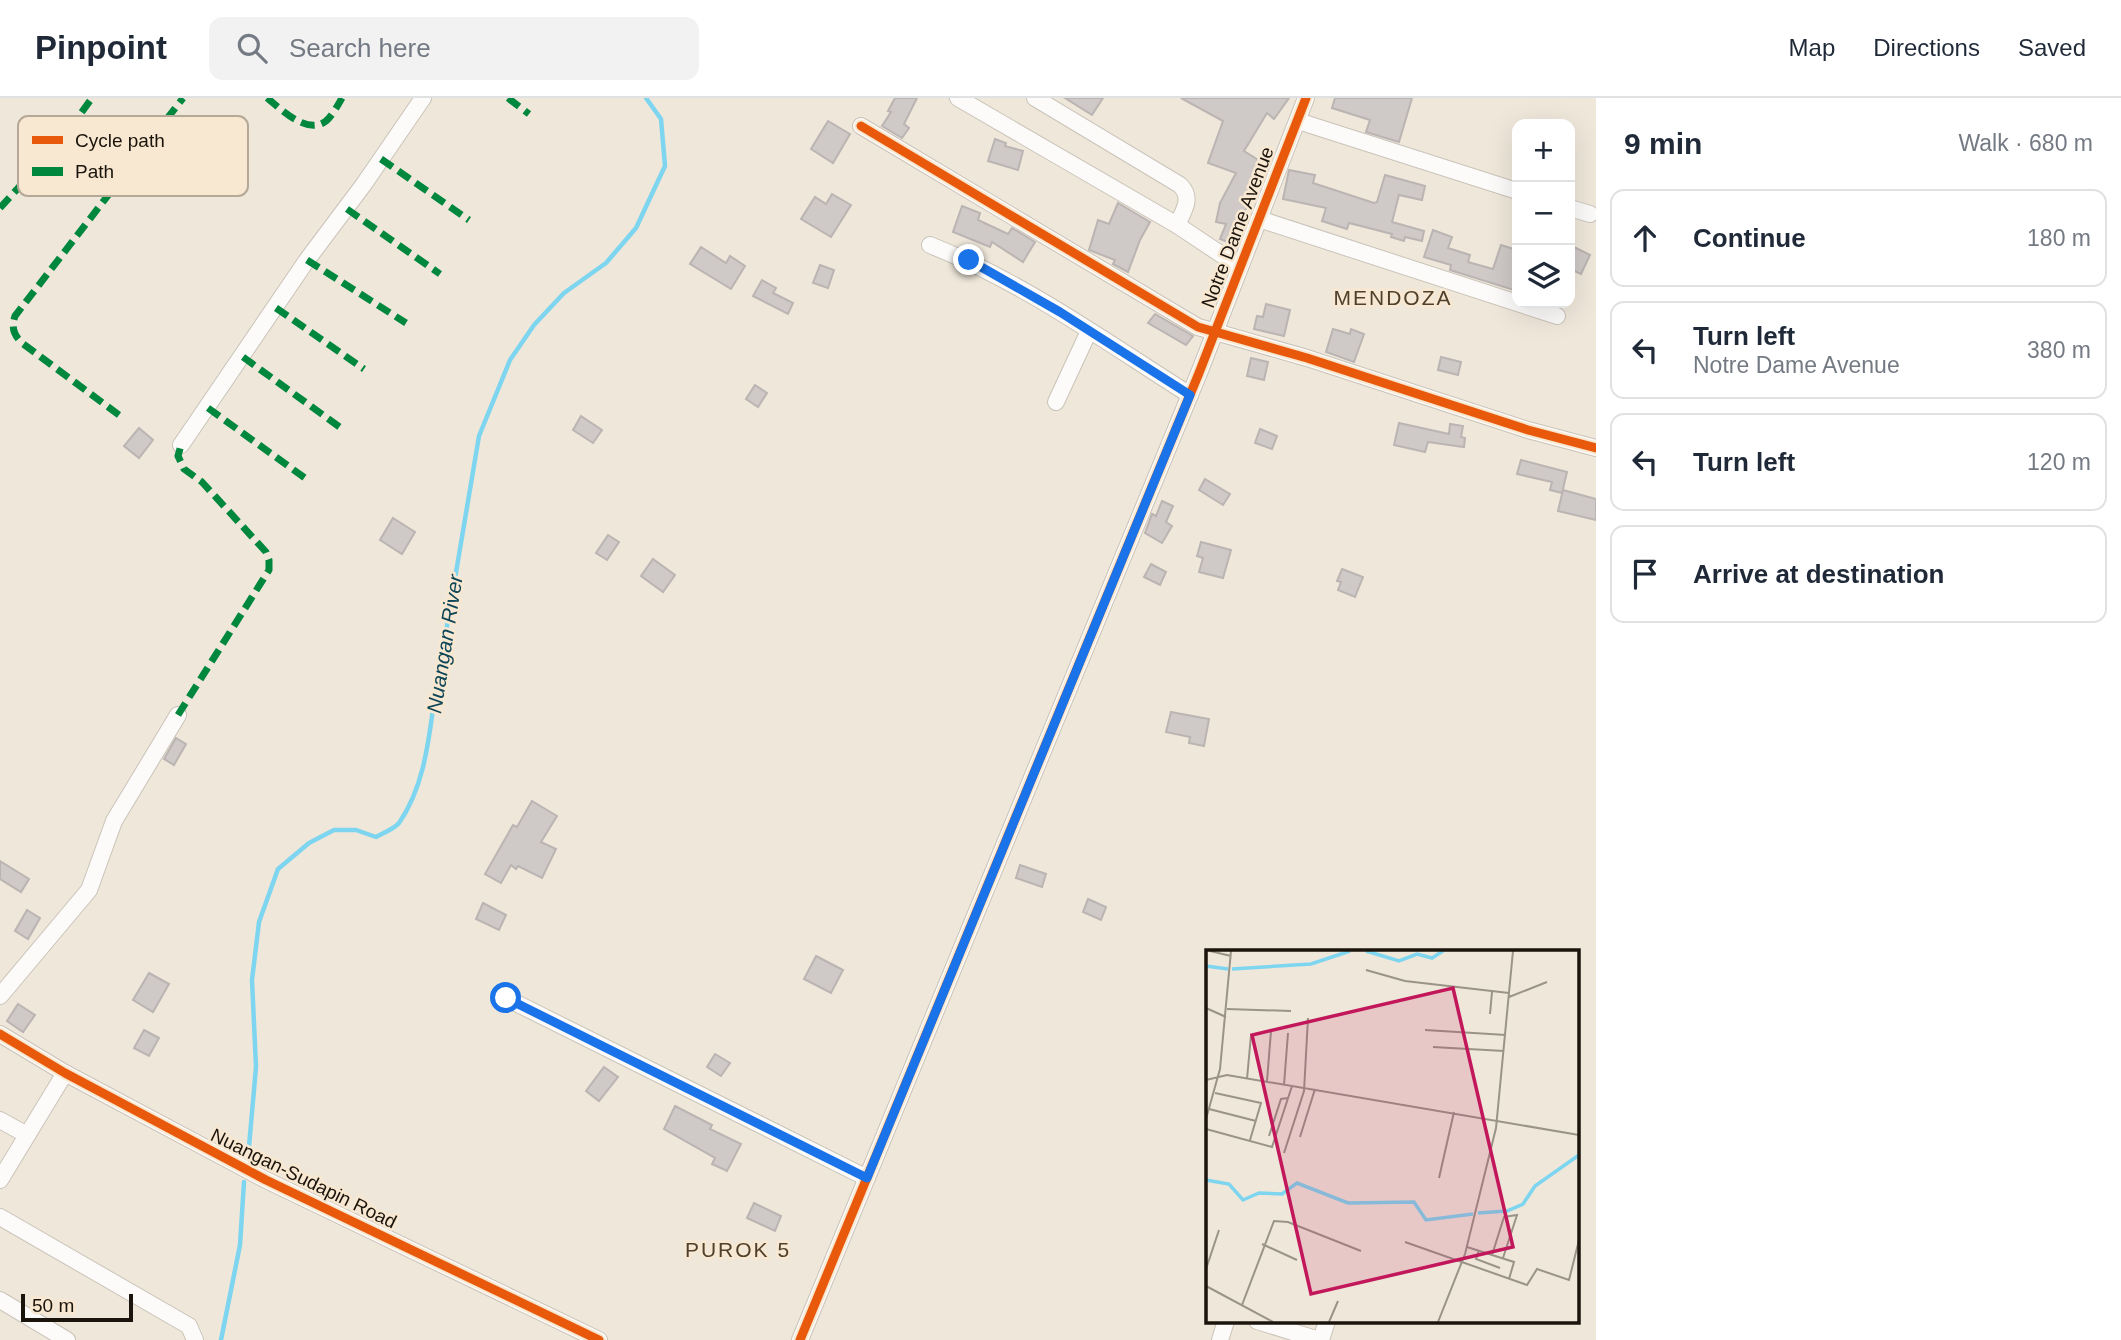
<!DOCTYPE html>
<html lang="en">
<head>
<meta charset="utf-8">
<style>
  body { margin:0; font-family:Helvetica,sans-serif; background:#f2f2f3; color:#1f2937 }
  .controls { position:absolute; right:21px; top:21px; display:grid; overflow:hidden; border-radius:14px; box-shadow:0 7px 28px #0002 }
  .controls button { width:63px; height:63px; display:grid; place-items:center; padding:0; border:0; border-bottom:2px solid #e0e1e3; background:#fff; color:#1f2937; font:35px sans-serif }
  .scale { position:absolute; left:21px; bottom:18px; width:112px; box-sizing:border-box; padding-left:7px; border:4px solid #1a140c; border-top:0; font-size:19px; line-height:24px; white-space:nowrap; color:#1a140c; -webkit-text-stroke:5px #f8e8d1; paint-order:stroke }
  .stop { position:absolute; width:21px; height:21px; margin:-16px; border:5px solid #1a73e8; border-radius:50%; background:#fff }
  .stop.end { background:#1a73e8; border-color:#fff; box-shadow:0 2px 7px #0008 }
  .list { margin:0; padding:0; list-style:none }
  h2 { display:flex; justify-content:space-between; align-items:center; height:91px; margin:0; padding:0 28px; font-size:30px }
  h2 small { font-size:23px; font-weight:400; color:#747a83 }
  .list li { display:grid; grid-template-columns:46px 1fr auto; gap:21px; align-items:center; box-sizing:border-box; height:98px; margin:0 14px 14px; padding:0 14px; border:2px solid #e0e1e3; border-radius:14px }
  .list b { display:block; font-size:26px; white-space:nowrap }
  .list p { margin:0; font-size:23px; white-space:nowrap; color:#747a83 }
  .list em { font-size:23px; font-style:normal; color:#747a83 }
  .icon { flex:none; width:38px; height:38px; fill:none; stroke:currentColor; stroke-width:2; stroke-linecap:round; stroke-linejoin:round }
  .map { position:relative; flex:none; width:1596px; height:1242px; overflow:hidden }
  header { display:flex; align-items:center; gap:42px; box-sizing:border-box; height:98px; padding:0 35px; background:#fff; border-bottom:2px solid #e0e1e3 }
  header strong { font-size:33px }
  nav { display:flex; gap:38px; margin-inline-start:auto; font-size:24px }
  .search { width:490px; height:63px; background:#f2f2f3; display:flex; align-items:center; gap:18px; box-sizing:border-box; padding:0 24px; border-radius:14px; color:#747a83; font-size:26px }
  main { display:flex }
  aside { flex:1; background:#fff }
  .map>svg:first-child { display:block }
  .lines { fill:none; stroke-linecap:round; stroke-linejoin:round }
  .stream { stroke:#7dd5ef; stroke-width:4.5 }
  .building { fill:#cfc9c7; stroke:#bab4b2; stroke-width:2 }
  .minor-casing { stroke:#c9c3b9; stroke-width:18 }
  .minor { stroke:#fdfbf9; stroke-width:16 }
  .quiet { stroke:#00873e; stroke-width:7; stroke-dasharray:14 7; stroke-linecap:butt }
  .cycleway-casing { stroke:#f8e8d1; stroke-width:13 }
  .cycleway { stroke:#e8590c; stroke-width:9 }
  .route { stroke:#1a73e8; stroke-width:9 }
  .labels { text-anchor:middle; stroke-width:5; stroke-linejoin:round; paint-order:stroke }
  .street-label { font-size:19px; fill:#1a140c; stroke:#f8e8d1 }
  .neighbourhood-label { font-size:21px; letter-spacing:2px; fill:#4d412e; stroke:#f8e8d1 }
  .water-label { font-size:21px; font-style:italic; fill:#0e4658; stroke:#f8e8d1 }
  .inset-river { fill:none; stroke:#7dd5ef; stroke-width:3.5 }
  .inset-road { fill:none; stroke:#9a9388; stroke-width:2 }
  .view { fill:#c2185b; fill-opacity:0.15; stroke:#c2185b; stroke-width:3.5 }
  .inset-edge { fill:none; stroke:#1a140c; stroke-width:3.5 }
  .key { fill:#f8e8d1; stroke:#b5a896; stroke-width:2 }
  .key-label { font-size:19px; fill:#1a140c }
</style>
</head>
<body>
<header>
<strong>Pinpoint</strong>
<div class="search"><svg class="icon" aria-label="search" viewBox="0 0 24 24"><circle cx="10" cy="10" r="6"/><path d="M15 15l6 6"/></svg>Search here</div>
<nav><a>Map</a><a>Directions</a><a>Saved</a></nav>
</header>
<main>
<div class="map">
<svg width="1596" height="1242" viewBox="0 0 1596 1242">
  <rect width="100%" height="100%" fill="#efe7da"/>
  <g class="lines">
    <!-- stream -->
    <g class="stream">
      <path d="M248,1060l8,-91 -4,-87 7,-58 19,-53 31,-26 25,-13h22l20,7c7,-4 18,-8 23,-14 23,-33 29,-76 34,-114l46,-273 31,-76 24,-35 30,-32 42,-30 30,-35 29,-62 -4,-47 -15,-21"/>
      <polyline points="221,1242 240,1147 244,1084"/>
    </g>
  </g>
  <!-- building -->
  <g class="building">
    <polygon points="895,0 917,0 904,26 909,30 902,40 882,28 891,14 888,13"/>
    <polygon points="1065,0 1103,0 1092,17"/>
    <polygon points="1181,0 1289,0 1274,21 1267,15 1244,53 1268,68 1237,128 1242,130 1235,147 1220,141 1226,126 1216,124 1220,105 1236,75 1208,65 1223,23"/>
    <polygon points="1335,0 1412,0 1399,44 1366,34 1370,22 1332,10"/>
    <polygon points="828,23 850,36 833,65 811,51"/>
    <polygon points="995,41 1006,45 1005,48 1023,53 1018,72 988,63"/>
    <polygon points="1289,72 1315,77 1313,85 1374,105 1377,104 1385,77 1425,88 1422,102 1399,97 1392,124 1424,133 1422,143 1405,139 1404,143 1391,139 1392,136 1349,125 1347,131 1322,123 1326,110 1283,101"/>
    <polygon points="832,96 851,107 831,139 801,121 815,99 826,106"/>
    <polygon points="1118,105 1150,124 1140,142 1128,174 1113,166 1115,162 1089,152 1098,122 1109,126"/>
    <polygon points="962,108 980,115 978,122 1008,136 1012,130 1035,144 1023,164 992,144 990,149 953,134"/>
    <polygon points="1433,132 1452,139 1448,150 1470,157 1468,164 1493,171 1501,147 1517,152 1517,193 1450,172 1451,167 1424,159"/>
    <polygon points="1570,147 1590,157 1581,176 1570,171"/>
    <polygon points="701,149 726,165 730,158 745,168 731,191 690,166"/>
    <polygon points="820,167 834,172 828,190 813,185"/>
    <polygon points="762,182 776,190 773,195 793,205 788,216 753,198"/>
    <polygon points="1266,206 1290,212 1284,238 1254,231 1257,218 1263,219"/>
    <polygon points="1155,216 1193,238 1186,247 1148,225"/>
    <polygon points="1333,231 1350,236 1351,231 1364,236 1354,264 1326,254"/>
    <polygon points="1441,259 1461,264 1458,277 1438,272"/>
    <polygon points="1251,260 1268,264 1264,282 1247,278"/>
    <polygon points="755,287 767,295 758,309 746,301"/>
    <polygon points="581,318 602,332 593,345 573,332"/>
    <polygon points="1399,325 1449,336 1450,326 1463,328 1461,339 1465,340 1464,349 1428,344 1425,354 1394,347"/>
    <polygon points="139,330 153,342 139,360 124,348"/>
    <polygon points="1260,331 1277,338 1272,351 1255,345"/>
    <polygon points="1521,362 1567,374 1562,395 1550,392 1552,384 1517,376"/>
    <polygon points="1205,381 1230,396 1223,407 1199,392"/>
    <polygon points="1563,392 1596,401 1596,422 1558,413"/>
    <polygon points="1162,403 1173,408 1166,424 1172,428 1162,445 1145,435 1152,416 1156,418"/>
    <polygon points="393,420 415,434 402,456 380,442"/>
    <polygon points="608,437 619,444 607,462 596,455"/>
    <polygon points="1201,444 1231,452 1223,480 1199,474 1203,460 1197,458"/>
    <polygon points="653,461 675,477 663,494 641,478"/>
    <polygon points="1151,466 1166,474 1160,487 1144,479"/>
    <polygon points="1342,471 1363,479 1355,499 1338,492 1341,484 1337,483"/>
    <polygon points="1171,614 1209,621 1204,648 1189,645 1190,639 1166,634"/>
    <polygon points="176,640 186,646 174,667 164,661"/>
    <polygon points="532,703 557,718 541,744 556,751 542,780 518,768 516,771 511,767 501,785 485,776 513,727 517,729"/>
    <polygon points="0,763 29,781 21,794 0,781"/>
    <polygon points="1020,767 1046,776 1042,789 1016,780"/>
    <polygon points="1088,801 1106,809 1101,822 1083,814"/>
    <polygon points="483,805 506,817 499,832 476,821"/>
    <polygon points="27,812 40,820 28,841 15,833"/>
    <polygon points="816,858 843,872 831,895 804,881"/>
    <polygon points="149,875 169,886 153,914 133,902"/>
    <polygon points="18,906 35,917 23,934 7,923"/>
    <polygon points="144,932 159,940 149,958 134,950"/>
    <polygon points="715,956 730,965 721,978 707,969"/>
    <polygon points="604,969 618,979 599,1003 586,993"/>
    <polygon points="675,1008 712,1027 710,1031 741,1046 727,1073 712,1066 715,1060 664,1031"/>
    <polygon points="754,1105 781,1118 775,1133 747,1120"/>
  </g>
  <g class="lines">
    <defs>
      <g id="minor">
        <polyline points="958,0 1177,127 1240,169"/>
        <path d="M1035,0l145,87c13,13 4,25 -3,40"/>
        <polyline points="1298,23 1517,93"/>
        <polyline points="861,28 1198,229 1307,260 1528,332 1596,350"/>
        <polyline points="1570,110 1590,116"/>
        <polyline points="1259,121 1557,218"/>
        <path d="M930,147c93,37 176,97 260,150"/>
        <polyline points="1056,304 1089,233"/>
        <polyline points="181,347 307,162 364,86 423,0"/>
        <polyline points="0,898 89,792 114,723 178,617"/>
        <polyline points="506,900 867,1080"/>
        <polyline points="0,936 65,975 266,1082 599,1242"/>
        <polyline points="0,1022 27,1037"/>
        <polyline points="0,1082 65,975"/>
        <polyline points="0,1119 189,1228 195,1242"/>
        <polyline points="0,1202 67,1242"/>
        <polyline points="1257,1223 1319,1242"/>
        <polyline points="800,1242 1199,275 1306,0"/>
        <polyline points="1220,1242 1226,1223"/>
        <polyline points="1321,1242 1327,1223"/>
      </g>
    </defs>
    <!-- minor casing -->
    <use href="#minor" class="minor-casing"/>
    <!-- minor -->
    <use href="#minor" class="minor"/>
    <!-- quiet -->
    <g class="quiet">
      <path d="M267,0c13,10 40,38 59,23 6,-5 12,-16 16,-23"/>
      <polyline points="508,0 529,16"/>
      <polyline points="381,61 469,122"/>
      <polyline points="0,110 60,44 92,0"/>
      <polyline points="347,111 440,176"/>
      <polyline points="307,162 406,225"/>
      <polyline points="276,210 364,271"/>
      <polyline points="243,259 341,330"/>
      <polyline points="208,310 309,383"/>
      <path d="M119,317l-97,-72c-8,-8 -11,-15 -7,-27l168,-218"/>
      <polyline points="178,617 269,472 269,462 266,454 202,384 184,371 178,358 181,347"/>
    </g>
    <defs>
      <g id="cycleway">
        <polyline points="861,28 1198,229 1307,260 1528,332 1596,350"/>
        <polyline points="0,936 65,975 266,1082 599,1242"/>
        <polyline points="800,1242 1199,275 1306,0"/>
      </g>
    </defs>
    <!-- cycleway casing -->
    <use href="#cycleway" class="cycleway-casing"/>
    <!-- cycleway -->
    <use href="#cycleway" class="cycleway"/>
  </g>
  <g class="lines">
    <!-- route -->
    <polyline class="route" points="506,900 867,1080 1190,297 1060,214 969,162"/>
  </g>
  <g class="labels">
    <!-- street labels -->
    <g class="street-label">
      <text transform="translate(1237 129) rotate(-69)" y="7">Notre Dame Avenue</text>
      <text transform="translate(304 1080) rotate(26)" y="7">Nuangan-Sudapin Road</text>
    </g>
    <!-- neighbourhood labels -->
    <g class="neighbourhood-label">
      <text x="1393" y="207">MENDOZA</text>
      <text x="738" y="1159">PUROK 5</text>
    </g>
    <!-- water labels -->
    <g class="water-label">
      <text transform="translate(445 546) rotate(-81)" y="7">Nuangan River</text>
    </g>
  </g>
  <!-- overview -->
  <g transform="translate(1206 852)">
    <rect width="373" height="373" fill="#efe7da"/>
    <path class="inset-river" d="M160,1l33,10 18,-7 15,4 11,-7M0,16l22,3M26,19l79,-5 39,-13M0,230l23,4 14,16 16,-7 23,1 15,-11 51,20 66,-1 12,18 47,-6M272,263l29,-2 16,-7 12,-18 44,-31"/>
    <path class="inset-road" d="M4,1l21,5M160,20l39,11 104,12M303,47l38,-15M0,58l20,9M21,59l64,2M284,64l2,-22M219,80l81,5M227,97l71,4M41,129l4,-44M0,130l21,-5 352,60M61,131l4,-50M78,135l4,-52M9,143l46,10 -11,37M3,159l47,12M0,169l14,-50 11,-118M0,179l66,18 20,-61M63,186l12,-37 7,-1M94,187l15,-48M78,203l20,-62 4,-73M233,228l15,-66M199,292l122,43 10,-16 32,11 10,-40M56,294l35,16M261,297l47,15 -5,17M273,300l-3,9 24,9M286,305l12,-38 13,-2 -14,43M0,319l13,-39M0,336l67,36M36,355l32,-84 14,1 73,29M123,372l9,-21M232,372l27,-68 31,-126 17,-177"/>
    <path class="view" d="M247,38l60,259 -202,47 -59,-259z"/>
    <rect width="373" height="373" class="inset-edge"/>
  </g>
  <!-- legend -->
  <rect x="18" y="18" width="230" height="80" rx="10" class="key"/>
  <rect x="32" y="38" width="31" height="8" fill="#e8590c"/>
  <rect x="32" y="69" width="31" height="9" fill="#00873e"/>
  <g class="key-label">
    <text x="75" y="49">Cycle path</text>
    <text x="75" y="80">Path</text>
  </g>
</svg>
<div class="controls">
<button>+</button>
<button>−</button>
<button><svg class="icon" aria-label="layers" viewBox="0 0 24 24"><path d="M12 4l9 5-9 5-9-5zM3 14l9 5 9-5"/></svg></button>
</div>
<div class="scale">50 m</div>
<div class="stop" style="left:506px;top:900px"></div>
<div class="stop end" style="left:969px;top:162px"></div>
</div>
<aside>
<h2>9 min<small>Walk · 680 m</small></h2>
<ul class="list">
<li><svg class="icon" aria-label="ahead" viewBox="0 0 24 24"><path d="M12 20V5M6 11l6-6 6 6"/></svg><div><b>Continue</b></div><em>180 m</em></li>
<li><svg class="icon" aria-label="left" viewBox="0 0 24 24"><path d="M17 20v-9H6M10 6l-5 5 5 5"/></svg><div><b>Turn left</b><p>Notre Dame Avenue</p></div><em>380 m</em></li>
<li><svg class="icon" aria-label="left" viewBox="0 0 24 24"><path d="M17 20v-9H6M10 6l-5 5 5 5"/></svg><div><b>Turn left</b></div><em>120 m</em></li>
<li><svg class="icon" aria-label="arrive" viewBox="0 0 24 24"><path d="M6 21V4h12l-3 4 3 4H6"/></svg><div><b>Arrive at destination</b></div></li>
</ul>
</aside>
</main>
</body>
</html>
